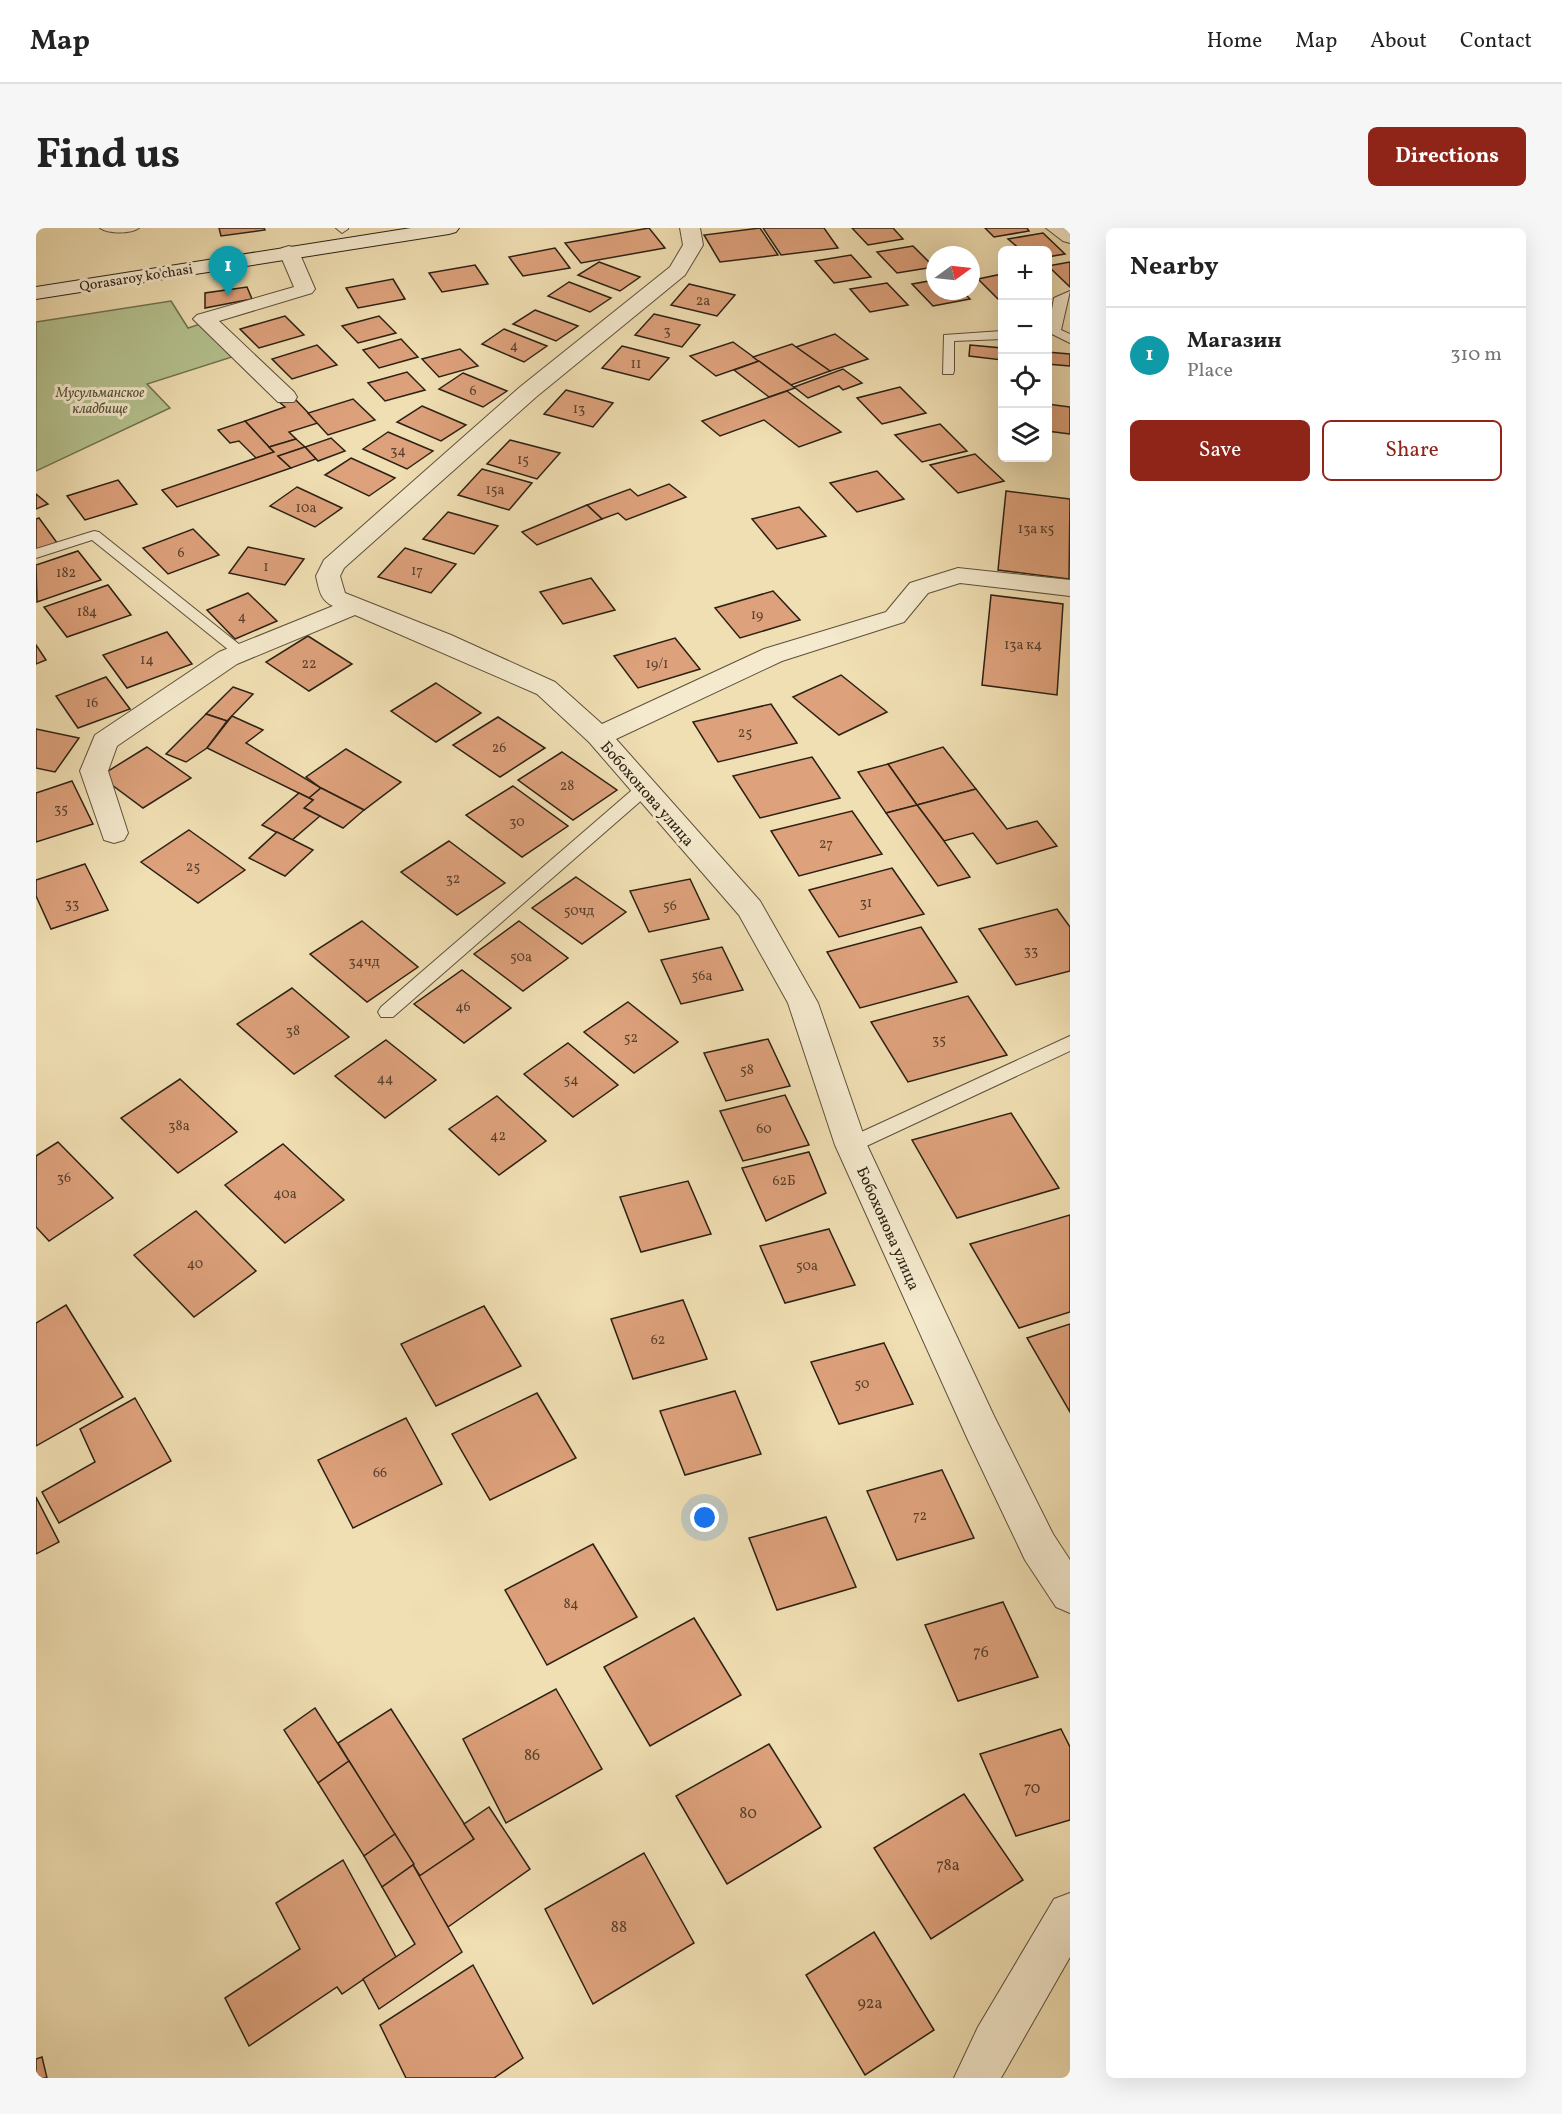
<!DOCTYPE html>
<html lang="en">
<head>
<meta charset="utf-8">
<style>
  body { margin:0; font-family:Vollkorn,serif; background:#f6f6f6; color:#222 }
  .controls { position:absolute; right:18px; top:18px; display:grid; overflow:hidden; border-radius:9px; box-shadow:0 6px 24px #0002 }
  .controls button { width:54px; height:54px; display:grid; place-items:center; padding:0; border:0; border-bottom:2px solid #e0e0e0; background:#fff; color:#222; font:30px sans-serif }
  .compass { position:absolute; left:890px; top:18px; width:54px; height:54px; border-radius:50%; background:#fff; box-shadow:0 6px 24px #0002; rotate:75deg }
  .you { position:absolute; left:669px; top:1290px; width:21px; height:21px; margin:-15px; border:4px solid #fff; border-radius:50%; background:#1a73e8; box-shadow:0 0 0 9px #1a73e833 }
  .badge { display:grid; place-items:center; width:39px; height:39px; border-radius:50%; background:#8f2418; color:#fff; font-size:20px; font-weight:700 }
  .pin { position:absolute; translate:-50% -50px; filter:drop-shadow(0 2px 3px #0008) }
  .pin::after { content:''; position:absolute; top:32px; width:21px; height:18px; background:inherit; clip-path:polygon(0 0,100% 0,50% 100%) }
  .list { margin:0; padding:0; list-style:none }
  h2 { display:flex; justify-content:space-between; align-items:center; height:78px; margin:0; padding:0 24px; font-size:26px }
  h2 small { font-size:20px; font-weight:400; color:#767676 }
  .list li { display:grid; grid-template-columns:39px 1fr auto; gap:18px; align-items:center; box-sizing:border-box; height:96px; padding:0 24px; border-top:2px solid #e0e0e0 }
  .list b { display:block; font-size:22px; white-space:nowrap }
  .list p { margin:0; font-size:20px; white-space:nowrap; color:#767676 }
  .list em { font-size:20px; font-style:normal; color:#767676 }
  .actions { display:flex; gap:12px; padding:18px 24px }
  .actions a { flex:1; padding:14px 0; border:2px solid #8f2418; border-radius:9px; text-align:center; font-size:21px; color:#8f2418 }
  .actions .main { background:#8f2418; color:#fff }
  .icon { flex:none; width:33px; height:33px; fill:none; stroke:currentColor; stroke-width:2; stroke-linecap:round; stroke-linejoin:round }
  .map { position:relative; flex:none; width:1034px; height:1850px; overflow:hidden; border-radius:9px }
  header { display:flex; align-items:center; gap:36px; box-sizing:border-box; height:84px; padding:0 30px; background:#fff; border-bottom:2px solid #e0e0e0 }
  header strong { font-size:28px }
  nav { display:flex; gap:33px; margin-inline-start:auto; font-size:21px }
  .intro { display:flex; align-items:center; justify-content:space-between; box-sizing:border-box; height:144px; padding:0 36px }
  h1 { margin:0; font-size:42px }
  .button { padding:15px 27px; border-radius:9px; background:#8f2418; color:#fff; font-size:21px; font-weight:700 }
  main { display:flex; gap:36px; padding:0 36px }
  aside { flex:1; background:#fff; border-radius:9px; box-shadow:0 6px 24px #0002 }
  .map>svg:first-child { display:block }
  .green { fill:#b5c390; stroke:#707252; stroke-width:1.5 }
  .building { fill:#dda17b; stroke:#2c2114; stroke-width:1.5 }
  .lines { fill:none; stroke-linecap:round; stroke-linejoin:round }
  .service-casing { stroke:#5d503c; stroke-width:2 }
  .minor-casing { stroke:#5d503c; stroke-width:2 }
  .secondary-casing { stroke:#2c2114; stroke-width:2 }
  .service { fill:#f5eace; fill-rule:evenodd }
  .minor { fill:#f5eace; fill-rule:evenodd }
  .secondary { fill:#f5eace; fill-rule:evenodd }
  .labels { text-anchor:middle; stroke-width:6; stroke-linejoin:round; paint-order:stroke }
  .far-street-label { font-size:14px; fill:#2c2114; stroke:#f5eace }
  .number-label { font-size:14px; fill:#58412e }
  .far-park-label { font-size:14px; font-style:italic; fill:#555239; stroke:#f5eace }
  .street-label { font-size:16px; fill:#2c2114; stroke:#f5eace }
  .near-number-label { font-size:16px; fill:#58412e }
</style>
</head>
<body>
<header>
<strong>Map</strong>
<nav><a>Home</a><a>Map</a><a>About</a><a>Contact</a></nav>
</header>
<div class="intro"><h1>Find us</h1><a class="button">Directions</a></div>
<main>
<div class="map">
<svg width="1034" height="1850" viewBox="0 0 1034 1850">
  <rect width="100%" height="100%" fill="#f0dfb3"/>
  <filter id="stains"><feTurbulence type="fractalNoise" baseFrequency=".00333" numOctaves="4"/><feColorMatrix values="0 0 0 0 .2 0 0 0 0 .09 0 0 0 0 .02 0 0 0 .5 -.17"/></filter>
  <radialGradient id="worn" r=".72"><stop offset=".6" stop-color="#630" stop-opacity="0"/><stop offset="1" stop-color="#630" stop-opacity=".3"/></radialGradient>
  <!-- green -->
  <polygon class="green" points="135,73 152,100 164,96 196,129 111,156 134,180 0,243 0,94"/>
  <!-- building -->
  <g class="building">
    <polygon points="183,0 228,0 229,2 185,8"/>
    <polygon points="613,0 629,20 545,35 529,15"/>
    <polygon points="724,0 742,27 684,34 668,7"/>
    <polygon points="727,0 788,0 802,20 745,27"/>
    <polygon points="816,0 857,0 867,11 832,17"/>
    <polygon points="949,0 991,0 993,3 958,9"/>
    <polygon points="1007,5 1029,26 1011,29 1011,22 985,22 972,11"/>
    <polygon points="877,18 898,39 861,45 841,24"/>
    <polygon points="519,20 534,40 487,48 473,29"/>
    <polygon points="815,27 835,49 798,55 779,33"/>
    <polygon points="563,34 604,49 584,63 542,47"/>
    <polygon points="1034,34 1034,59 1012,38"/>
    <polygon points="439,37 452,56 406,64 393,45"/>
    <polygon points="966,46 966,73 964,73 942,51"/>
    <polygon points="357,51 369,71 322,80 310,60"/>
    <polygon points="899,52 899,63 926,63 934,71 897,78 876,56"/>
    <polygon points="533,54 575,70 554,84 512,68"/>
    <polygon points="851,55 872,77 834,84 814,61"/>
    <polygon points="653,56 699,67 681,88 635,77"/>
    <polygon points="211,59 216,71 169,80 169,65"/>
    <polygon points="499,82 542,98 520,113 477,96"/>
    <polygon points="618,86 664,97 646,119 599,107"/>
    <polygon points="249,88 268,107 223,120 204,101"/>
    <polygon points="343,88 360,105 322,115 306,98"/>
    <polygon points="468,101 511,118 488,134 446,116"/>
    <polygon points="799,106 832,131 794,143 760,119"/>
    <polygon points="365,111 382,129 343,140 327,122"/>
    <polygon points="697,114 723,133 680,148 654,128"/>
    <polygon points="756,116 760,119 794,143 755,157 717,129"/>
    <polygon points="281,117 301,137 256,151 236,131"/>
    <polygon points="934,117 966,120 966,132 933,128"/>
    <polygon points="586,118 633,130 613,152 566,140"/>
    <polygon points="424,121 442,138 403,149 386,131"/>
    <polygon points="1011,124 1034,126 1034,138 1011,136"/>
    <polygon points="723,133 759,160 733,169 698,142"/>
    <polygon points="807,141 826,155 807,162 803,158 772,170 758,159"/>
    <polygon points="371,144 389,162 349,173 332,155"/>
    <polygon points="427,145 471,163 447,179 403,161"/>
    <polygon points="864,159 890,185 846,196 821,170"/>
    <polygon points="530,162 577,175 557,199 508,186"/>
    <polygon points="751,163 805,204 763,219 728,192 684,208 666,193"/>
    <polygon points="256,168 282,195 253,204 260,211 233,219 209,193 249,179 242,173"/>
    <polygon points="317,171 339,192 292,207 272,185"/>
    <polygon points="1011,176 1034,179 1034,206 1011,203"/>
    <polygon points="386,178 430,197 405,213 361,194"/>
    <polygon points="209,193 233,219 238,224 220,230 203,213 194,215 182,202"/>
    <polygon points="904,196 931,223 886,234 859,207"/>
    <polygon points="352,204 397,223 371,241 327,221"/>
    <polygon points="295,210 309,223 282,233 269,219"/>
    <polygon points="260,211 269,219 242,228 255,240 141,279 126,262 238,224 233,219"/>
    <polygon points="474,212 524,225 501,251 451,236"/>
    <polygon points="269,219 280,231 255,240 242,228"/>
    <polygon points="939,226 968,253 922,265 894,237"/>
    <polygon points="315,230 359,250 333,268 289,247"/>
    <polygon points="446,241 496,255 473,282 422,267"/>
    <polygon points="841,243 868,271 821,284 794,255"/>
    <polygon points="82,252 101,276 49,292 31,268"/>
    <polygon points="633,256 650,269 590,292 582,285 566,291 551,277 594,261 602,268"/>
    <polygon points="261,259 306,280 279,299 234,278"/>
    <polygon points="970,263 1034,271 1033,351 962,342"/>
    <polygon points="0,266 12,276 0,281"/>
    <polygon points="551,277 566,291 501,317 486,304"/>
    <polygon points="763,279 790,308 741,321 716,291"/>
    <polygon points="412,284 462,298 438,326 387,311"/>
    <polygon points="3,290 22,316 0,323 0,291"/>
    <polygon points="157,301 183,327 132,346 107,320"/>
    <polygon points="212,319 268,331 249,357 193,345"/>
    <polygon points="369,320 420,336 395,365 342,349"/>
    <polygon points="42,323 65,352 1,374 0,337"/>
    <polygon points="555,350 579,382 527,396 504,364"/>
    <polygon points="72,357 95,387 31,409 8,379"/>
    <polygon points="737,363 764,392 704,410 679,380"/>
    <polygon points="212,365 241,393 199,411 171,382"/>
    <polygon points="955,367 1027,376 1021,467 946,457"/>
    <polygon points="131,404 156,436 91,460 67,427"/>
    <polygon points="272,408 316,436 273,463 230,434"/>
    <polygon points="639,410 664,441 602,460 578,428"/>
    <polygon points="0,417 10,432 0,436"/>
    <polygon points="805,447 851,484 803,507 757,469"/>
    <polygon points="70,449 94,481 42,500 20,468"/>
    <polygon points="400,455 445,485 400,514 355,483"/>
    <polygon points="197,459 217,466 191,493 170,486"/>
    <polygon points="735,476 761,515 682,534 657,494"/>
    <polygon points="170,486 191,493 171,520 150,534 130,526"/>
    <polygon points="196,488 227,502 210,515 285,560 273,570 171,520"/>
    <polygon points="462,489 509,520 464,549 417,517"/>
    <polygon points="0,501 43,510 19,544 0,540"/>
    <polygon points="111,519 155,550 107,580 64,548"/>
    <polygon points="907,519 940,561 881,577 852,536"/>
    <polygon points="310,521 365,554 328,582 285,560 270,549"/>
    <polygon points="526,524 581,562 537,592 482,552"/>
    <polygon points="776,529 804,570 724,590 697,548"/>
    <polygon points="852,536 881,577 850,585 822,544"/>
    <polygon points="36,553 57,596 0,614 0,565"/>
    <polygon points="477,558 532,598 486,629 430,587"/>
    <polygon points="285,560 328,582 307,600 268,580 277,572 273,570"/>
    <polygon points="940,561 971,601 1001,593 1021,618 961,636 937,605 908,613 881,577"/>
    <polygon points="263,565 277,572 268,580 284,588 256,612 226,597"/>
    <polygon points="881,577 908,613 934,649 902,658 850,585"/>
    <polygon points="816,583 846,626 763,648 735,603"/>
    <polygon points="153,602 209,642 162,675 105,634"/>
    <polygon points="241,604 277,622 249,648 213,630"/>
    <polygon points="413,613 469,655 421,687 365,644"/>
    <polygon points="49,636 72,682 15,701 0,668 0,652"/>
    <polygon points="856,640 888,686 803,709 773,662"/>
    <polygon points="540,649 590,684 546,716 496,680"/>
    <polygon points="654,651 673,691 613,704 594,663"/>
    <polygon points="1021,681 1034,699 1034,743 980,757 943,701"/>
    <polygon points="326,693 382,739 331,774 274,726"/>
    <polygon points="483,693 532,730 487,763 438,726"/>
    <polygon points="885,699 921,754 824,780 791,724"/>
    <polygon points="686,719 707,762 645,776 625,732"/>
    <polygon points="426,742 475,780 428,815 378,776"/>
    <polygon points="256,760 313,809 258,846 201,796"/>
    <polygon points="932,768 971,827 872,854 835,794"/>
    <polygon points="592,774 642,814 598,845 548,804"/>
    <polygon points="732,811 754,858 690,873 668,825"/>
    <polygon points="350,812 400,852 349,890 299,848"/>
    <polygon points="532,815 582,857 537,889 488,846"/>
    <polygon points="144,851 201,904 142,945 85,890"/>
    <polygon points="749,867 773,917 707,933 684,883"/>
    <polygon points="461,868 510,913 463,947 413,901"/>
    <polygon points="975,885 1023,960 921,990 876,912"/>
    <polygon points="22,914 77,970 13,1013 0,999 0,928"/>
    <polygon points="247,916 308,972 249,1015 189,957"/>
    <polygon points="773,924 790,965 730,993 706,940"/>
    <polygon points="652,953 675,1006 605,1024 584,969"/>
    <polygon points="160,983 220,1043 158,1089 98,1027"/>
    <polygon points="1034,987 1034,1084 983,1100 934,1016"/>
    <polygon points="793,1001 819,1057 749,1075 724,1018"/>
    <polygon points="647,1072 671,1131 597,1151 575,1091"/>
    <polygon points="30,1077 87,1169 0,1218 0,1095"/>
    <polygon points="448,1078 485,1138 400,1178 365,1116"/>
    <polygon points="1034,1096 1034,1184 991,1110"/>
    <polygon points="848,1115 877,1176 803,1196 775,1134"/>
    <polygon points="699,1163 725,1226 649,1247 624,1183"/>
    <polygon points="501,1165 540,1230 454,1272 416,1206"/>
    <polygon points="99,1170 135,1233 23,1295 6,1264 59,1234 44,1201"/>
    <polygon points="370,1190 406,1256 317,1300 282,1232"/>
    <polygon points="906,1242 938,1310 861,1332 831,1263"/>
    <polygon points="0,1269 23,1314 0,1326"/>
    <polygon points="790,1289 820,1359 741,1382 713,1310"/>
    <polygon points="557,1316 601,1389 511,1437 469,1362"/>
    <polygon points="967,1374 1002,1449 922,1473 889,1397"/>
    <polygon points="658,1390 705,1467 614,1518 568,1439"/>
    <polygon points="520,1461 566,1541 470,1595 427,1511"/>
    <polygon points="279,1480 313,1533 282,1555 248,1502"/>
    <polygon points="355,1481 438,1611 384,1648 302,1515"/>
    <polygon points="1025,1501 1034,1519 1034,1592 980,1608 944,1526"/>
    <polygon points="733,1516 785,1599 691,1656 640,1568"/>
    <polygon points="313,1533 359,1606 328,1628 282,1555"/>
    <polygon points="928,1566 987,1652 895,1711 838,1620"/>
    <polygon points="453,1579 494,1641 412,1699 382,1649 438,1611 428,1596"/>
    <polygon points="359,1606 378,1636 346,1659 328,1628"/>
    <polygon points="608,1625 658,1715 557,1776 509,1681"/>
    <polygon points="307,1632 360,1729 306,1766 301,1759 213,1818 189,1770 264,1721 240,1675"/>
    <polygon points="377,1637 426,1724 343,1781 327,1751 379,1716 346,1659"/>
    <polygon points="838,1704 898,1802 829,1847 770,1747"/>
    <polygon points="437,1737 487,1830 458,1850 370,1850 344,1797"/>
    <polygon points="6,1829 11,1850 0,1850 0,1831"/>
  </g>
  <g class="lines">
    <defs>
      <g id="service">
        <path d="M64,0h39c-8,6 -31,6 -39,0z"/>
        <polygon points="300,0 312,0 312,1 306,5"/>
        <polygon points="1034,63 1025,102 1034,106 1034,115 1012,104 1018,70"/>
        <polygon points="966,103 966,111 918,113 918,143 917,146 907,146 908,107"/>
        <polygon points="58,303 63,304 209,421 212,424 209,427 199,427 56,312 0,330 0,321"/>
        <polygon points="609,554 617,560 615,564 357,789 345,789 342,784 345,779 603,556"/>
        <polygon points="1034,808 1034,823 822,922 815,925 808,922 805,917 808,912"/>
      </g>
      <g id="minor">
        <path d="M644,0h20l3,17 -18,30 -149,122 -192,171 -4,8 5,17 106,42 104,47 47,42 162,-75 122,-37 24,-29 48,-15 112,12v16l-110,-13 -32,10 -24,29 -122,39 -166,78 144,162 58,102 49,142 127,271 59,118 17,26v53l-14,-6 -31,-47 -57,-120 -133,-295 -47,-142 -49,-88 -150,-173 -52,-48 -182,-79 -118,49 -120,82 -9,25 20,62 -4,7 -10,3 -10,-3 -24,-69 15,-36 124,-83 114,-46c-13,-6 -14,-17 -17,-30l8,-16 196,-173 150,-120 13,-22z"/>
        <polygon points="1010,0 1034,0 1034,15 1027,13"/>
        <polygon points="253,18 260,20 263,24 279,61 276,65 183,93 258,164 261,169 258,174 242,174 157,91 161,87 258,59 243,24 246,20"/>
        <polygon points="1034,1665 1034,1729 965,1850 918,1850 942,1799 1018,1671"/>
      </g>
      <polygon id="secondary" points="375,0 423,0 420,4 413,6 0,71 0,59"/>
    </defs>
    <!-- service casing -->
    <use href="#service" class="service-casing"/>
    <!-- minor casing -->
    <use href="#minor" class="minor-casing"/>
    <!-- secondary casing -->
    <use href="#secondary" class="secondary-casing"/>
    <!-- service -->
    <use href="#service" class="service"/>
    <!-- minor -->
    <use href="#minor" class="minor"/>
    <!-- secondary -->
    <use href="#secondary" class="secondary"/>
  </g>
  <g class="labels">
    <!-- far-street labels -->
    <g class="far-street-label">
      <text transform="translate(100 49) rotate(-9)" y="5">Qorasaroy ko'chasi</text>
    </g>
    <!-- number labels -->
    <g class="number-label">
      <text x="667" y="77">2a</text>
      <text x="631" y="107">3</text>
      <text x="478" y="122">4</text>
      <text x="600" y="140">11</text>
      <text x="437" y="167">6</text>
      <text x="543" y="185">13</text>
      <text x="362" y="227">34</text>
      <text x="487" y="236">15</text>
      <text x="459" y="266">15a</text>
      <text x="270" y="284">10a</text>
      <text x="1000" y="305">13a к5</text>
      <text x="145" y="329">6</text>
      <text x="230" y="343">1</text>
      <text x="381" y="347">17</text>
      <text x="30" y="349">182</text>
      <text x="51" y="388">184</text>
      <text x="721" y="391">19</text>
      <text x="206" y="393">4</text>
      <text x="987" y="421">13a к4</text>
      <text x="111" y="436">14</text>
      <text x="273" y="440">22</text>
      <text x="621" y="440">19/1</text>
      <text x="56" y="479">16</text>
      <text x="709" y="509">25</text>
      <text x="463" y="524">26</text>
      <text x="531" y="562">28</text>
      <text x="25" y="585">35</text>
      <text x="481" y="598">30</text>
      <text x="790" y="620">27</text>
      <text x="157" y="643">25</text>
      <text x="417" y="655">32</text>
      <text x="830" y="679">31</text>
      <text x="36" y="680">33</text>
      <text x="634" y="682">56</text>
      <text x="543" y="687">50чд</text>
      <text x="995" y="727">33</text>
      <text x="485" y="733">50а</text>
      <text x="328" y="738">34чд</text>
      <text x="666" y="752">56a</text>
      <text x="427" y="783">46</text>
      <text x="257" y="807">38</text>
      <text x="595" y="814">52</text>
      <text x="903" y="816">35</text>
      <text x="711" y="846">58</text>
      <text x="349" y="855">44</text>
      <text x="535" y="856">54</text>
      <text x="143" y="902">38a</text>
      <text x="728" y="905">60</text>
      <text x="462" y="912">42</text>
      <text x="28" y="954">36</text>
      <text x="748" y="957">62Б</text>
      <text x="249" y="970">40a</text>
      <text x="159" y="1040">40</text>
      <text x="771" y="1042">50a</text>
      <text x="622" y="1116">62</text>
      <text x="826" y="1160">50</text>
      <text x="344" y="1249">66</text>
      <text x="884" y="1292">72</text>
      <text x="535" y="1380">84</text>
    </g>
    <!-- far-park labels -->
    <g class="far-park-label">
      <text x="64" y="169">Мусульманское<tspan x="64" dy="16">кладбище</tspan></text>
    </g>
    <!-- street labels -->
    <g class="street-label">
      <text transform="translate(612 565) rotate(49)" y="6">Бобохонова улица</text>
      <text transform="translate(853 1000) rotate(66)" y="6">Бобохонова улица</text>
    </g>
    <!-- near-number labels -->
    <g class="near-number-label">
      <text x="945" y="1429">76</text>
      <text x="496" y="1532">86</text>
      <text x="996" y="1565">70</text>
      <text x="712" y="1590">80</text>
      <text x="912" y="1642">78а</text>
      <text x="583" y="1704">88</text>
      <text x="834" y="1780">92а</text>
    </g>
  </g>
  <rect width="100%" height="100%" filter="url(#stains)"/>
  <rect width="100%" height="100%" fill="url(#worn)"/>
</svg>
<div class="controls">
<button>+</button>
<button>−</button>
<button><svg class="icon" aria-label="locate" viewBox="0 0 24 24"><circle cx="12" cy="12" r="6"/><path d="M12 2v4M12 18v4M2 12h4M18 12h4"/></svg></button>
<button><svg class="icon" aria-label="layers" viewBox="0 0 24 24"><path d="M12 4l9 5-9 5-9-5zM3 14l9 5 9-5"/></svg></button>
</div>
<svg class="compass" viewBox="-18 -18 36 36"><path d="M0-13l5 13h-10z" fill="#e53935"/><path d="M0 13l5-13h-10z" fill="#767676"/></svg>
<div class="you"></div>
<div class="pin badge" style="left:192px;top:68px;background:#0f9aa8">1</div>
</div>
<aside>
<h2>Nearby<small></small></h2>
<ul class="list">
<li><span class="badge" style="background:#0f9aa8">1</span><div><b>Магазин</b><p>Place</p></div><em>310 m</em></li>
</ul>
<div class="actions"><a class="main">Save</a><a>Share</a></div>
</aside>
</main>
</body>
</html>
